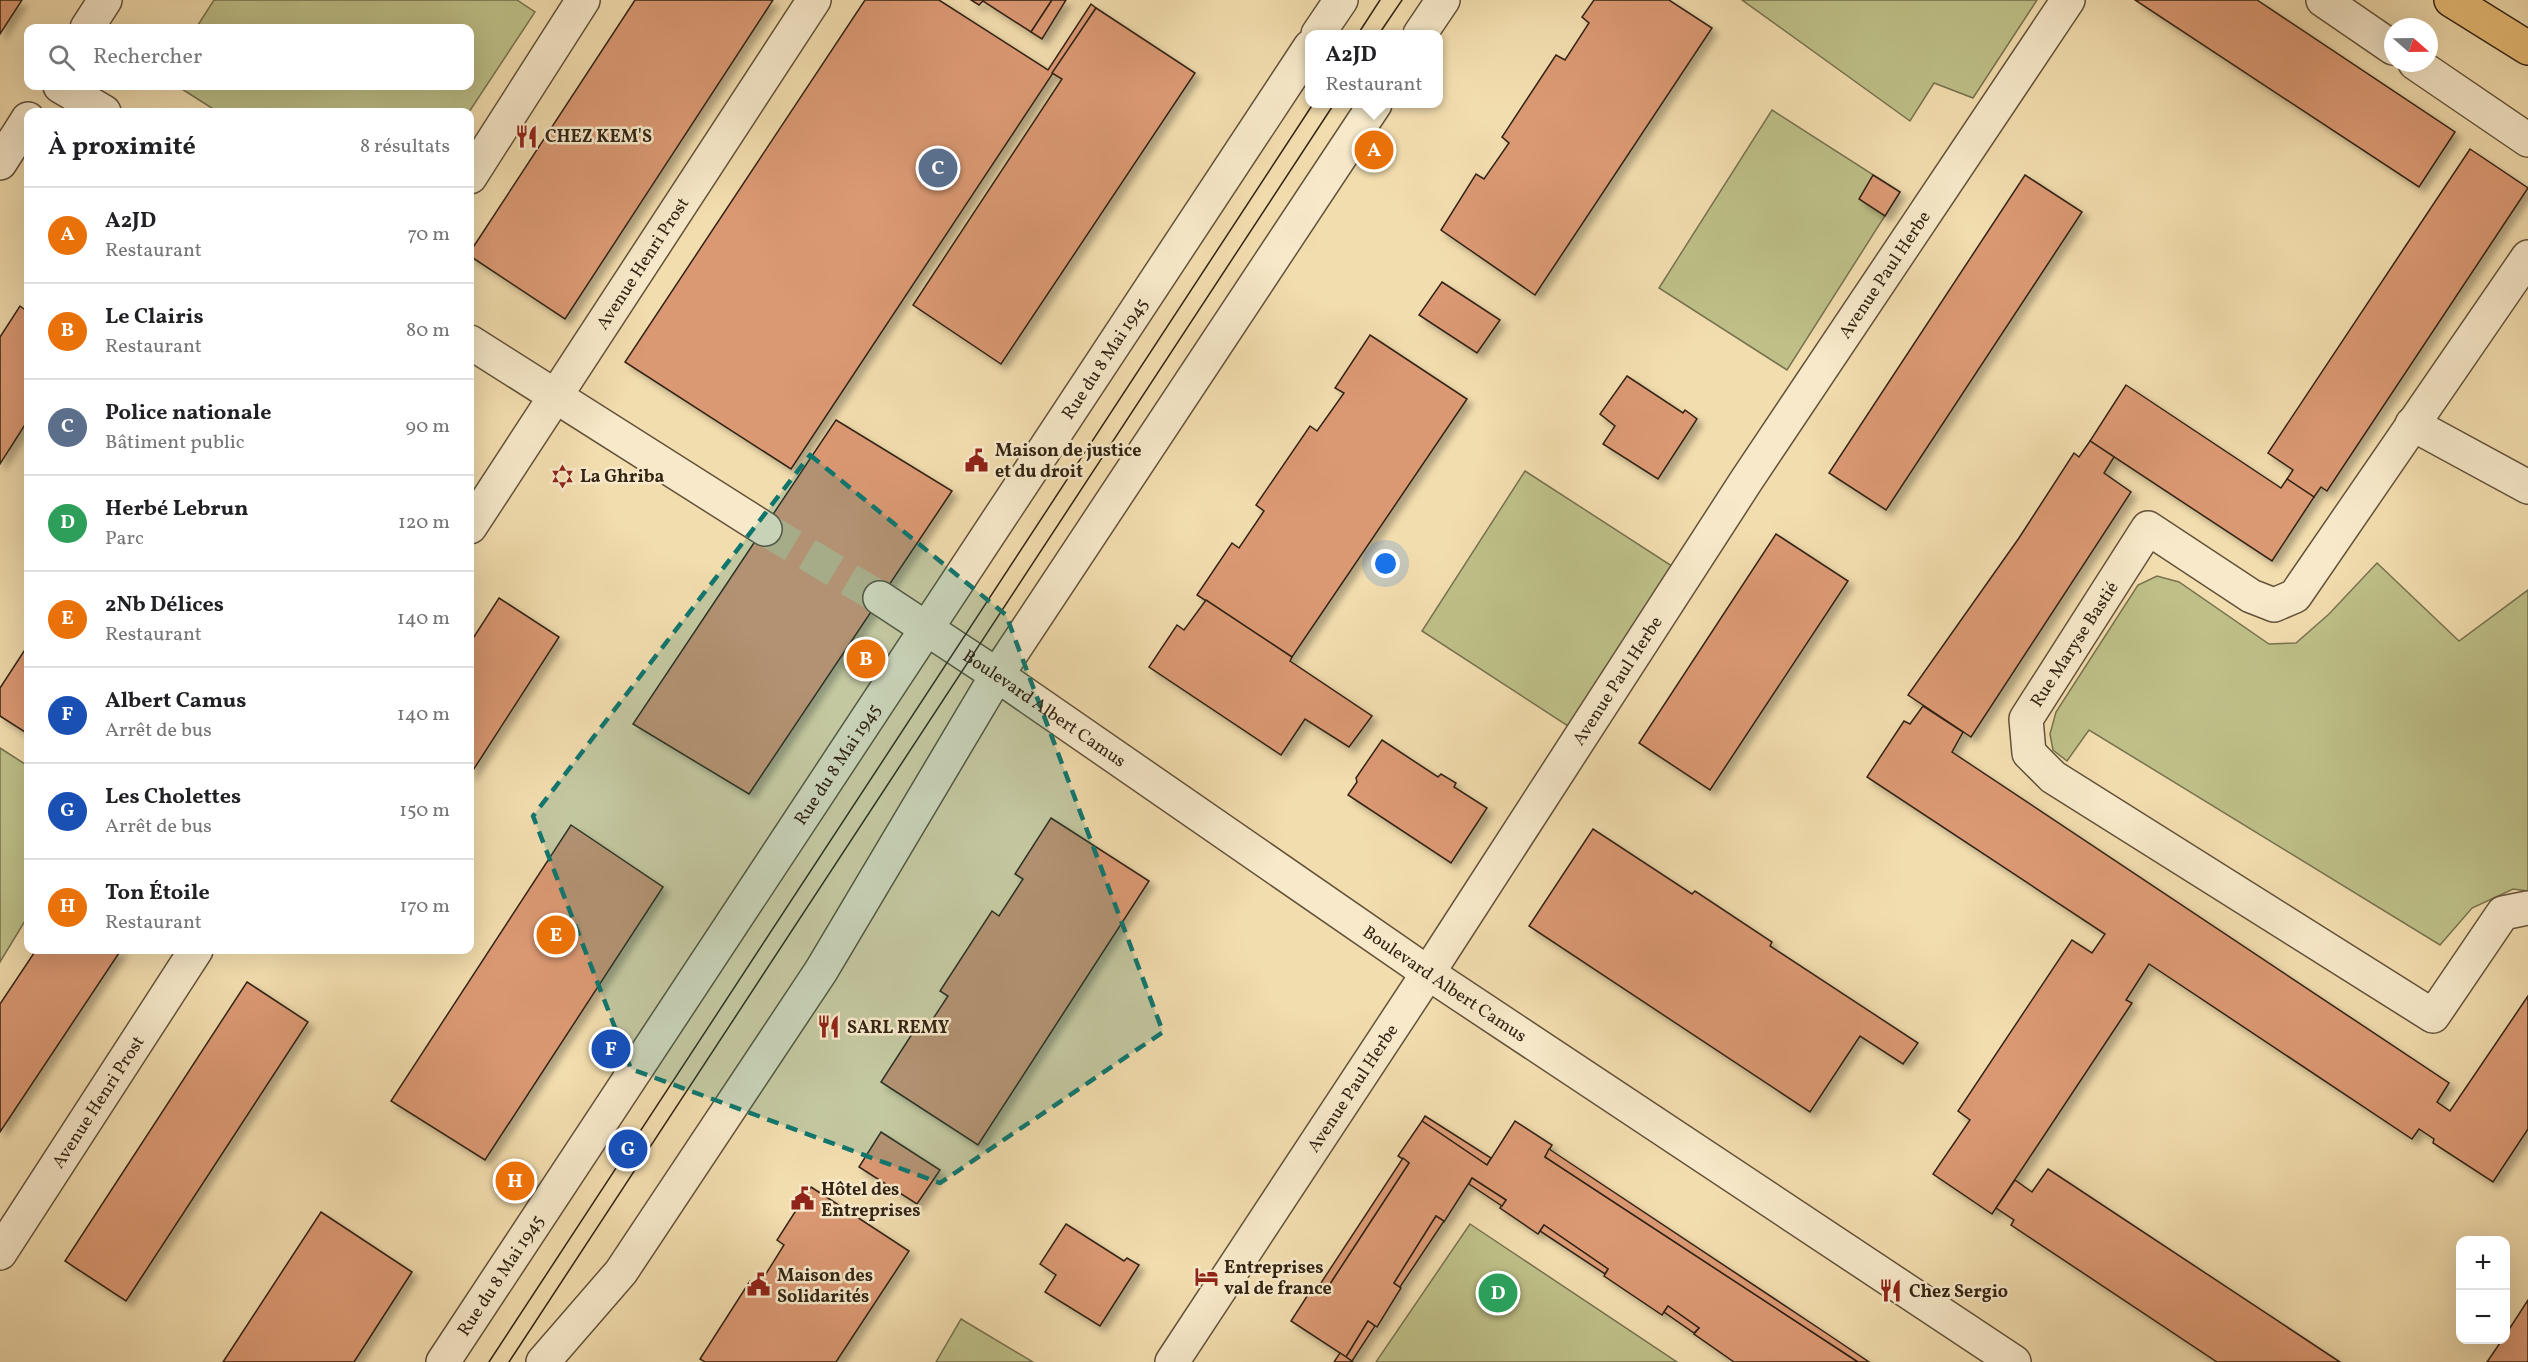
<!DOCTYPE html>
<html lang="fr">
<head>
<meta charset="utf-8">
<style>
  body { margin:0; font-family:Vollkorn,serif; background:#f6f6f6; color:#202124 }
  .controls { position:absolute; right:18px; bottom:18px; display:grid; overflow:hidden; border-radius:12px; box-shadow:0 6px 24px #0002 }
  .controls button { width:54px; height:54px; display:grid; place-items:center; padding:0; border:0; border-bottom:2px solid #e0e0e0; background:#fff; color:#202124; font:30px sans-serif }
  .compass { position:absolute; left:2384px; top:18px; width:54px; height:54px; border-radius:50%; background:#fff; box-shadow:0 6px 24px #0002; rotate:110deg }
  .you { position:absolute; left:1386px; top:564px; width:21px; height:21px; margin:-15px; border:4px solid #fff; border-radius:50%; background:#1a73e8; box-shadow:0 0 0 9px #1a73e833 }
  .badge { display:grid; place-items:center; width:39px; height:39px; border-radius:50%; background:#db2777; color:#fff; font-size:20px; font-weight:700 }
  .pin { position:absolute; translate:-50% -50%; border:3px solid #fff; box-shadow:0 2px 6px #0006 }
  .popup { position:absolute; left:1305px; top:30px; width:138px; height:78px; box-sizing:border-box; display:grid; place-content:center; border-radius:12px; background:#fff; filter:drop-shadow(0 2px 4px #0005); font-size:20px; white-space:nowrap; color:#757577 }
  .popup b { font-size:22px; color:#202124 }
  .popup::after { content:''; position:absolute; left:50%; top:100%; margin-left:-12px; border:12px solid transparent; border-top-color:#fff }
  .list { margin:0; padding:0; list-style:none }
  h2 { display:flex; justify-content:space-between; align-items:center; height:78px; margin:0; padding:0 24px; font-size:26px }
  h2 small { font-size:20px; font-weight:400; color:#757577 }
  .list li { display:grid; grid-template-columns:39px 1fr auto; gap:18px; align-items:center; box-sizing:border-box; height:96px; padding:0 24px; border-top:2px solid #e0e0e0 }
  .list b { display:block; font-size:22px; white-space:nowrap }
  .list p { margin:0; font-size:20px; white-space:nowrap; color:#757577 }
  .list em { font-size:20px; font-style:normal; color:#757577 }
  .icon { flex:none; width:33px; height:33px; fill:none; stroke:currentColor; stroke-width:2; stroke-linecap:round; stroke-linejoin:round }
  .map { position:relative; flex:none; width:2528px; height:1362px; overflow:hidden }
  .search { position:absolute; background:#fff; box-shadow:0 6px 24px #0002; left:24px; top:24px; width:450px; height:66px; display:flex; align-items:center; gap:15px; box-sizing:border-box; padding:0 21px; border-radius:12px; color:#757577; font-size:22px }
  .panel { position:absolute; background:#fff; box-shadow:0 6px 24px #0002; left:24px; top:108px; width:450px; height:846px; border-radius:12px }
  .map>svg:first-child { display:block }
  .green { fill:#bec088; stroke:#78724e; stroke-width:1.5 }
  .building { fill:#db9973; stroke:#332414; stroke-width:1.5; filter:url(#shadow) }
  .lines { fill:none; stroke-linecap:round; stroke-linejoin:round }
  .street-tunnel { stroke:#ccb88f; stroke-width:33; stroke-dasharray:33 16; stroke-linecap:butt }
  .street-casing { stroke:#63523a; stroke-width:36 }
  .primary-casing { stroke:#332414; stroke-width:36 }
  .street { stroke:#f7e9ca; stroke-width:33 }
  .primary { stroke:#e9be77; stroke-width:33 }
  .tram { stroke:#332414; stroke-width:1.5 }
  .marked { fill:#0f766e; fill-opacity:0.2; stroke:#0f766e; stroke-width:4.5; stroke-dasharray:12 8; stroke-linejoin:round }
  .labels { text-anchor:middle; stroke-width:5; stroke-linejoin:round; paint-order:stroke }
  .poi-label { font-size:18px; font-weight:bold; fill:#332414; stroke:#f7e9ca; text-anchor:start }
  .street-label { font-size:18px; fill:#332414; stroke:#f7e9ca }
</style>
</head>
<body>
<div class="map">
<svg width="2528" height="1362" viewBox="0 0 2528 1362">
  <defs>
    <filter id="shadow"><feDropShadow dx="5.5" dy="5.5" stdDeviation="3" flood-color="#0004"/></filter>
  </defs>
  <rect width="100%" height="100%" fill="#f2ddae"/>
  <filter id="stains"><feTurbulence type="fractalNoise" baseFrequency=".00333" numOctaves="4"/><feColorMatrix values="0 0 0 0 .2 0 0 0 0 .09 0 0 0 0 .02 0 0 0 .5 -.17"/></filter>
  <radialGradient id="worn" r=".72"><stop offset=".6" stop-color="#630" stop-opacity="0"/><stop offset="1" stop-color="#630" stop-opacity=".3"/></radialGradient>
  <!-- green -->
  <g class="green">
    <polygon points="214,0 517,0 535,12 469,112 218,112 177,86 470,86 470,28 196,28"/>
    <polygon points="1742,0 2037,0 1973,98 1934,83 1910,121"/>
    <polygon points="1772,110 1900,192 1787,370 1659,288"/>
    <polygon points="1525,471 1675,568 1571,728 1422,631"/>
    <polygon points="2377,563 2459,641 2528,590 2528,891 2513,889 2472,908 2440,945 2089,730 2067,761 2053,750 2050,734 2056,712 2138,585 2157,576 2179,582 2269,644 2296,643 2329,614"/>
    <polygon points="0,748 28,766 28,916 0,962"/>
    <polygon points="1470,1224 1677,1362 1376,1362"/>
    <polygon points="961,1319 1033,1362 936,1362"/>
  </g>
  <!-- building -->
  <g class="building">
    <polygon points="0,0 22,0 0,34"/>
    <polygon points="635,0 773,0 565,319 470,256 470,252"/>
    <polygon points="865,0 939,0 1048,70 1091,4 1096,8 791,469 625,362"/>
    <polygon points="971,0 1052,0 1031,32 983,1 979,5"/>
    <polygon points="1052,0 1066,0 1042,39 1031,32"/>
    <polygon points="1594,0 1669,0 1712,28 1535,295 1441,230 1476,174 1484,179 1509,143 1502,137 1556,55 1565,60 1589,23 1582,17"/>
    <polygon points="2135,0 2257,0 2455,132 2419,187"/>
    <polygon points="1096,8 1195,73 1001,364 913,305 1062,79 1052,73"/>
    <polygon points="2470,149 2528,188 2327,491 2321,487 2314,497 2287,479 2293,470 2268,453"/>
    <polygon points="1873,175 1900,192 1885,216 1859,199"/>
    <polygon points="2025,175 2082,212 1886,510 1829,473"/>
    <polygon points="1442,282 1500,320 1477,353 1419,315"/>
    <polygon points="20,306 28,312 28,420 0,464 0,337"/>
    <polygon points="1370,335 1467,399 1292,657 1197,595 1232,543 1239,548 1264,511 1256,505 1310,426 1317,431 1344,393 1335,388"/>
    <polygon points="1627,376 1683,413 1685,410 1697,419 1658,479 1603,444 1615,426 1600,414"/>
    <polygon points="2126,385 2281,488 2287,479 2314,497 2272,561 2090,441"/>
    <polygon points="836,420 952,491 749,794 633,724"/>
    <polygon points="2090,441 2114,457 2104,473 2131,492 1971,737 1908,695 2019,538 2074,453 2079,457"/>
    <polygon points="1776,534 1848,581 1710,790 1639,743"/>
    <polygon points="499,598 559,637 470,775 470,643"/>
    <polygon points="1206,600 1292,657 1290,661 1372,716 1349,747 1305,719 1281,755 1149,667 1177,625 1184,630"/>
    <polygon points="28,645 28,734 0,716 0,688"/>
    <polygon points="1923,706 1963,732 1952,752 2449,1083 2437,1102 2450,1111 2528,996 2528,1129 2493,1182 2433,1143 2434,1139 2419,1129 2412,1139 2149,964 2126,1000 2132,1003 1992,1214 1933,1174 1970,1120 1958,1111 2072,940 2092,953 2105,934 1867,777 1904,721 1910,724"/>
    <polygon points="1382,740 1438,777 1441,774 1456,783 1454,787 1487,808 1451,863 1348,795 1357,782 1356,778"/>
    <polygon points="1051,818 1149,881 978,1145 881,1082 914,1031 923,1034 948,996 940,991 992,911 999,916 1023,879 1015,874"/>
    <polygon points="571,825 663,887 485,1160 391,1101"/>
    <polygon points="1593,829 1692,894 1695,891 1772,942 1770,946 1918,1043 1903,1064 1860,1036 1810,1112 1529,926"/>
    <polygon points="36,950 121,950 0,1132 0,1004"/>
    <polygon points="247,982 308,1022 126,1301 65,1261"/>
    <polygon points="1425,1116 1491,1158 1487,1165 1422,1121"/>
    <polygon points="1422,1121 1487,1165 1515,1121 1552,1145 1545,1157 1858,1362 1734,1362 1694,1334 1699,1328 1668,1306 1662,1315 1604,1276 1608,1269 1544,1225 1538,1234 1500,1208 1506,1200 1472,1178 1444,1222 1436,1216 1394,1283 1401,1288 1377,1327 1368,1321 1346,1357 1291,1321 1313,1287 1324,1293 1409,1163 1398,1156"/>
    <polygon points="881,1132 940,1170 917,1204 859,1167"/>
    <polygon points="1549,1149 1826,1333 1869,1362 1858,1362 1545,1157"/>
    <polygon points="1403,1158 1409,1163 1324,1293 1317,1289"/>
    <polygon points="2048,1169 2340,1362 2217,1362 2011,1225 2014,1220 1996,1208 2015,1180 2032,1192"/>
    <polygon points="1472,1178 1506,1200 1502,1206 1469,1184"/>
    <polygon points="811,1187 909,1251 836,1362 705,1362 700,1359 750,1281 759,1285 784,1245 777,1240"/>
    <polygon points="321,1212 412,1272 354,1362 223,1362"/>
    <polygon points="1436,1216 1444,1221 1400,1287 1394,1283"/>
    <polygon points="1066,1224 1124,1261 1127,1258 1139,1265 1100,1326 1045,1292 1056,1275 1040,1264"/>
    <polygon points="1544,1225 1608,1269 1605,1274 1540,1231"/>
    <polygon points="2528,1300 2528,1362 2487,1362 2502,1340 2506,1340 2506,1334"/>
    <polygon points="1668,1306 1699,1328 1694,1333 1664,1312"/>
    <polygon points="1368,1321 1375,1326 1352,1361 1346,1357"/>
    <polygon points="1340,1353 1346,1357 1353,1362 1334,1362"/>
  </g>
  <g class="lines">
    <!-- street-tunnel -->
    <polyline class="street-tunnel" points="765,529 880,598"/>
    <defs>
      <g id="street">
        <polyline points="2323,0 2393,48"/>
        <polyline points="87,28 105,0"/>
        <polyline points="1318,34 1341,0"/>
        <polyline points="1420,34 1443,0"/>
        <polyline points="2415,63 2528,140"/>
        <polyline points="60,86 104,112"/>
        <polyline points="0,163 28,119"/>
        <polyline points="470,177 583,0"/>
        <polyline points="2528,257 2295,596 2274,605 2251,596 2148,528 2026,719 2029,753 2053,777 2433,1016 2503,913 2528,908"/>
        <polyline points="470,342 765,529"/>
        <polyline points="2412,424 2528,487"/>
        <path id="s1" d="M470,527l344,-527"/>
        <path id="s2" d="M880,598l117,77 431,298 586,389"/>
        <path id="s3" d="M0,1253l196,-303"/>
        <path id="s4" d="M443,1362l867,-1315"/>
        <polyline points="543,1362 621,1272 821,971 997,675 1375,104"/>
        <path id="s5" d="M1172,1362l256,-389 318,-492 322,-481"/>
      </g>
      <polyline id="primary" points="2451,0 2528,48"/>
    </defs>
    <!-- street casing -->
    <use href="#street" class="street-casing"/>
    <!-- primary casing -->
    <use href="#primary" class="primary-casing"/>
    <!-- street -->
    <use href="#street" class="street"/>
    <!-- primary -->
    <use href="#primary" class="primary"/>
    <!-- tram -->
    <g class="tram">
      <polyline points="1358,34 1380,0"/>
      <polyline points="1379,34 1402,0"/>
      <polyline points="489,1362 1313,104"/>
      <polyline points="509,1362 1334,104"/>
    </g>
  </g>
  <!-- marked area -->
  <path class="marked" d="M810,455l196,160 157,417 -223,151 -309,-114 -98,-253z"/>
  <!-- icons -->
  <defs>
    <symbol id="restaurant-bare" viewBox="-9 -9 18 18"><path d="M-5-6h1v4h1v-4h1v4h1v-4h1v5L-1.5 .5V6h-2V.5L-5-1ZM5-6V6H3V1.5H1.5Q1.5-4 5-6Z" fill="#8f2418" stroke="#f7e9ca" stroke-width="2.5" paint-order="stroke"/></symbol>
    <symbol id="civic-bare" viewBox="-9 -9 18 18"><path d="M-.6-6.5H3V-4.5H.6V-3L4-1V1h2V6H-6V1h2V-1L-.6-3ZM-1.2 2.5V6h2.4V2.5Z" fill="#8f2418" stroke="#f7e9ca" stroke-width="2.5" paint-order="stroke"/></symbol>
    <symbol id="synagogue-bare" viewBox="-9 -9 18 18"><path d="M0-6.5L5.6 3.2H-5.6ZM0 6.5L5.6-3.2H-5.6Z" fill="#8f2418" stroke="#f7e9ca" stroke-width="2.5" paint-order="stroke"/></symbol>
    <symbol id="hotel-bare" viewBox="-9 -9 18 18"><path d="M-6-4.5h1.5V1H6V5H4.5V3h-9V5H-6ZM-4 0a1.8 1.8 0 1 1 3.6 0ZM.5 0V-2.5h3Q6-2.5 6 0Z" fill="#8f2418" stroke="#f7e9ca" stroke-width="2.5" paint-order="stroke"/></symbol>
  </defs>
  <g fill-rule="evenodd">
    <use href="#restaurant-bare" x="510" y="120" width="33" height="33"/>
    <use href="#civic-bare" x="960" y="444" width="33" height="33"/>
    <use href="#synagogue-bare" x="546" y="460" width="33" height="33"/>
    <use href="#restaurant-bare" x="812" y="1010" width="33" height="33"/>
    <use href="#civic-bare" x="786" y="1182" width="33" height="33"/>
    <use href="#hotel-bare" x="1190" y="1260" width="33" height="33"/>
    <use href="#civic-bare" x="742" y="1268" width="33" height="33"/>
    <use href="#restaurant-bare" x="1874" y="1274" width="33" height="33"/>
  </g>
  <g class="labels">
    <!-- poi labels -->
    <g class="poi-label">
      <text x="545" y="142">CHEZ KEM'S</text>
      <text x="995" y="456">Maison de justice<tspan x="995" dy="21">et du droit</tspan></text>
      <text x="580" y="482">La Ghriba</text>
      <text x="847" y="1033">SARL REMY</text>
      <text x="821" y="1195">Hôtel des<tspan x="821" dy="21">Entreprises</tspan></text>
      <text x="1224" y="1273">Entreprises<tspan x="1224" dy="21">val de france</tspan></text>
      <text x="777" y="1281">Maison des<tspan x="777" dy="21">Solidarités</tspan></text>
      <text x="1909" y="1297">Chez Sergio</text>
    </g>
    <!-- street labels -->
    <g class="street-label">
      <text dy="6" stroke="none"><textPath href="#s1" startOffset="315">Avenue Henri Prost</textPath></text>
      <text dy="6" stroke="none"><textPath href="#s5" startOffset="1300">Avenue Paul Herbe</textPath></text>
      <text dy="6" stroke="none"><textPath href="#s4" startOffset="1202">Rue du 8 Mai 1945</textPath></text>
      <text transform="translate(2074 644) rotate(-57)" y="6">Rue Maryse Bastié</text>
      <text dy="6" stroke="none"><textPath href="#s5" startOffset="814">Avenue Paul Herbe</textPath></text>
      <text dy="6" stroke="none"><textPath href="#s2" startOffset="198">Boulevard Albert Camus</textPath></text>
      <text dy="6" stroke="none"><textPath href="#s4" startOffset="716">Rue du 8 Mai 1945</textPath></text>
      <text dy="6" stroke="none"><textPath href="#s2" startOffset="684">Boulevard Albert Camus</textPath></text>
      <text dy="6" stroke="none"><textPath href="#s5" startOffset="328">Avenue Paul Herbe</textPath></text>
      <text dy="6" stroke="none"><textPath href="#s3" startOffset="180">Avenue Henri Prost</textPath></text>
      <text dy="6" stroke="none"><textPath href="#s4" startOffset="104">Rue du 8 Mai 1945</textPath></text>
    </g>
  </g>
  <rect width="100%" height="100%" filter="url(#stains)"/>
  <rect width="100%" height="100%" fill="url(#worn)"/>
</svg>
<div class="controls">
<button>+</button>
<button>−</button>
</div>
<svg class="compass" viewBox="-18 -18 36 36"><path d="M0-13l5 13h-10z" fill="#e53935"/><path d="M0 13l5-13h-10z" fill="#757577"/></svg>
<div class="you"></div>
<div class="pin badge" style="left:1374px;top:150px;background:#e8710a">A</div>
<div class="popup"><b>A2JD</b>Restaurant</div>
<div class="pin badge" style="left:866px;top:659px;background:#e8710a">B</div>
<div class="pin badge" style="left:938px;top:168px;background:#5c6f8a">C</div>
<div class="pin badge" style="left:1498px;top:1293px;background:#2e9e5b">D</div>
<div class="pin badge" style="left:556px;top:935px;background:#e8710a">E</div>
<div class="pin badge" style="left:611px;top:1049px;background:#1a4fb4">F</div>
<div class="pin badge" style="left:628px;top:1149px;background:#1a4fb4">G</div>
<div class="pin badge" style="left:515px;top:1181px;background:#e8710a">H</div>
<div class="search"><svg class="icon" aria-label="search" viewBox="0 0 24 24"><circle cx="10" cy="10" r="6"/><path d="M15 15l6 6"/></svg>Rechercher</div>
<section class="panel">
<h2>À proximité<small>8 résultats</small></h2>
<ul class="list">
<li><span class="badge" style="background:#e8710a">A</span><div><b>A2JD</b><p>Restaurant</p></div><em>70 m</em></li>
<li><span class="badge" style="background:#e8710a">B</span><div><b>Le Clairis</b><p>Restaurant</p></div><em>80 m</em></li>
<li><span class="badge" style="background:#5c6f8a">C</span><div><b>Police nationale</b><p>Bâtiment public</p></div><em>90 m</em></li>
<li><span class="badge" style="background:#2e9e5b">D</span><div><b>Herbé Lebrun</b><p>Parc</p></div><em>120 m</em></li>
<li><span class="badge" style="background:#e8710a">E</span><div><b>2Nb Délices</b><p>Restaurant</p></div><em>140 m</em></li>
<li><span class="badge" style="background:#1a4fb4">F</span><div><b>Albert Camus</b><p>Arrêt de bus</p></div><em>140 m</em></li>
<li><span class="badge" style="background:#1a4fb4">G</span><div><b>Les Cholettes</b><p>Arrêt de bus</p></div><em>150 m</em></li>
<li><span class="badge" style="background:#e8710a">H</span><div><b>Ton Étoile</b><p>Restaurant</p></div><em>170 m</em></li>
</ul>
</section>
</div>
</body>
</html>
